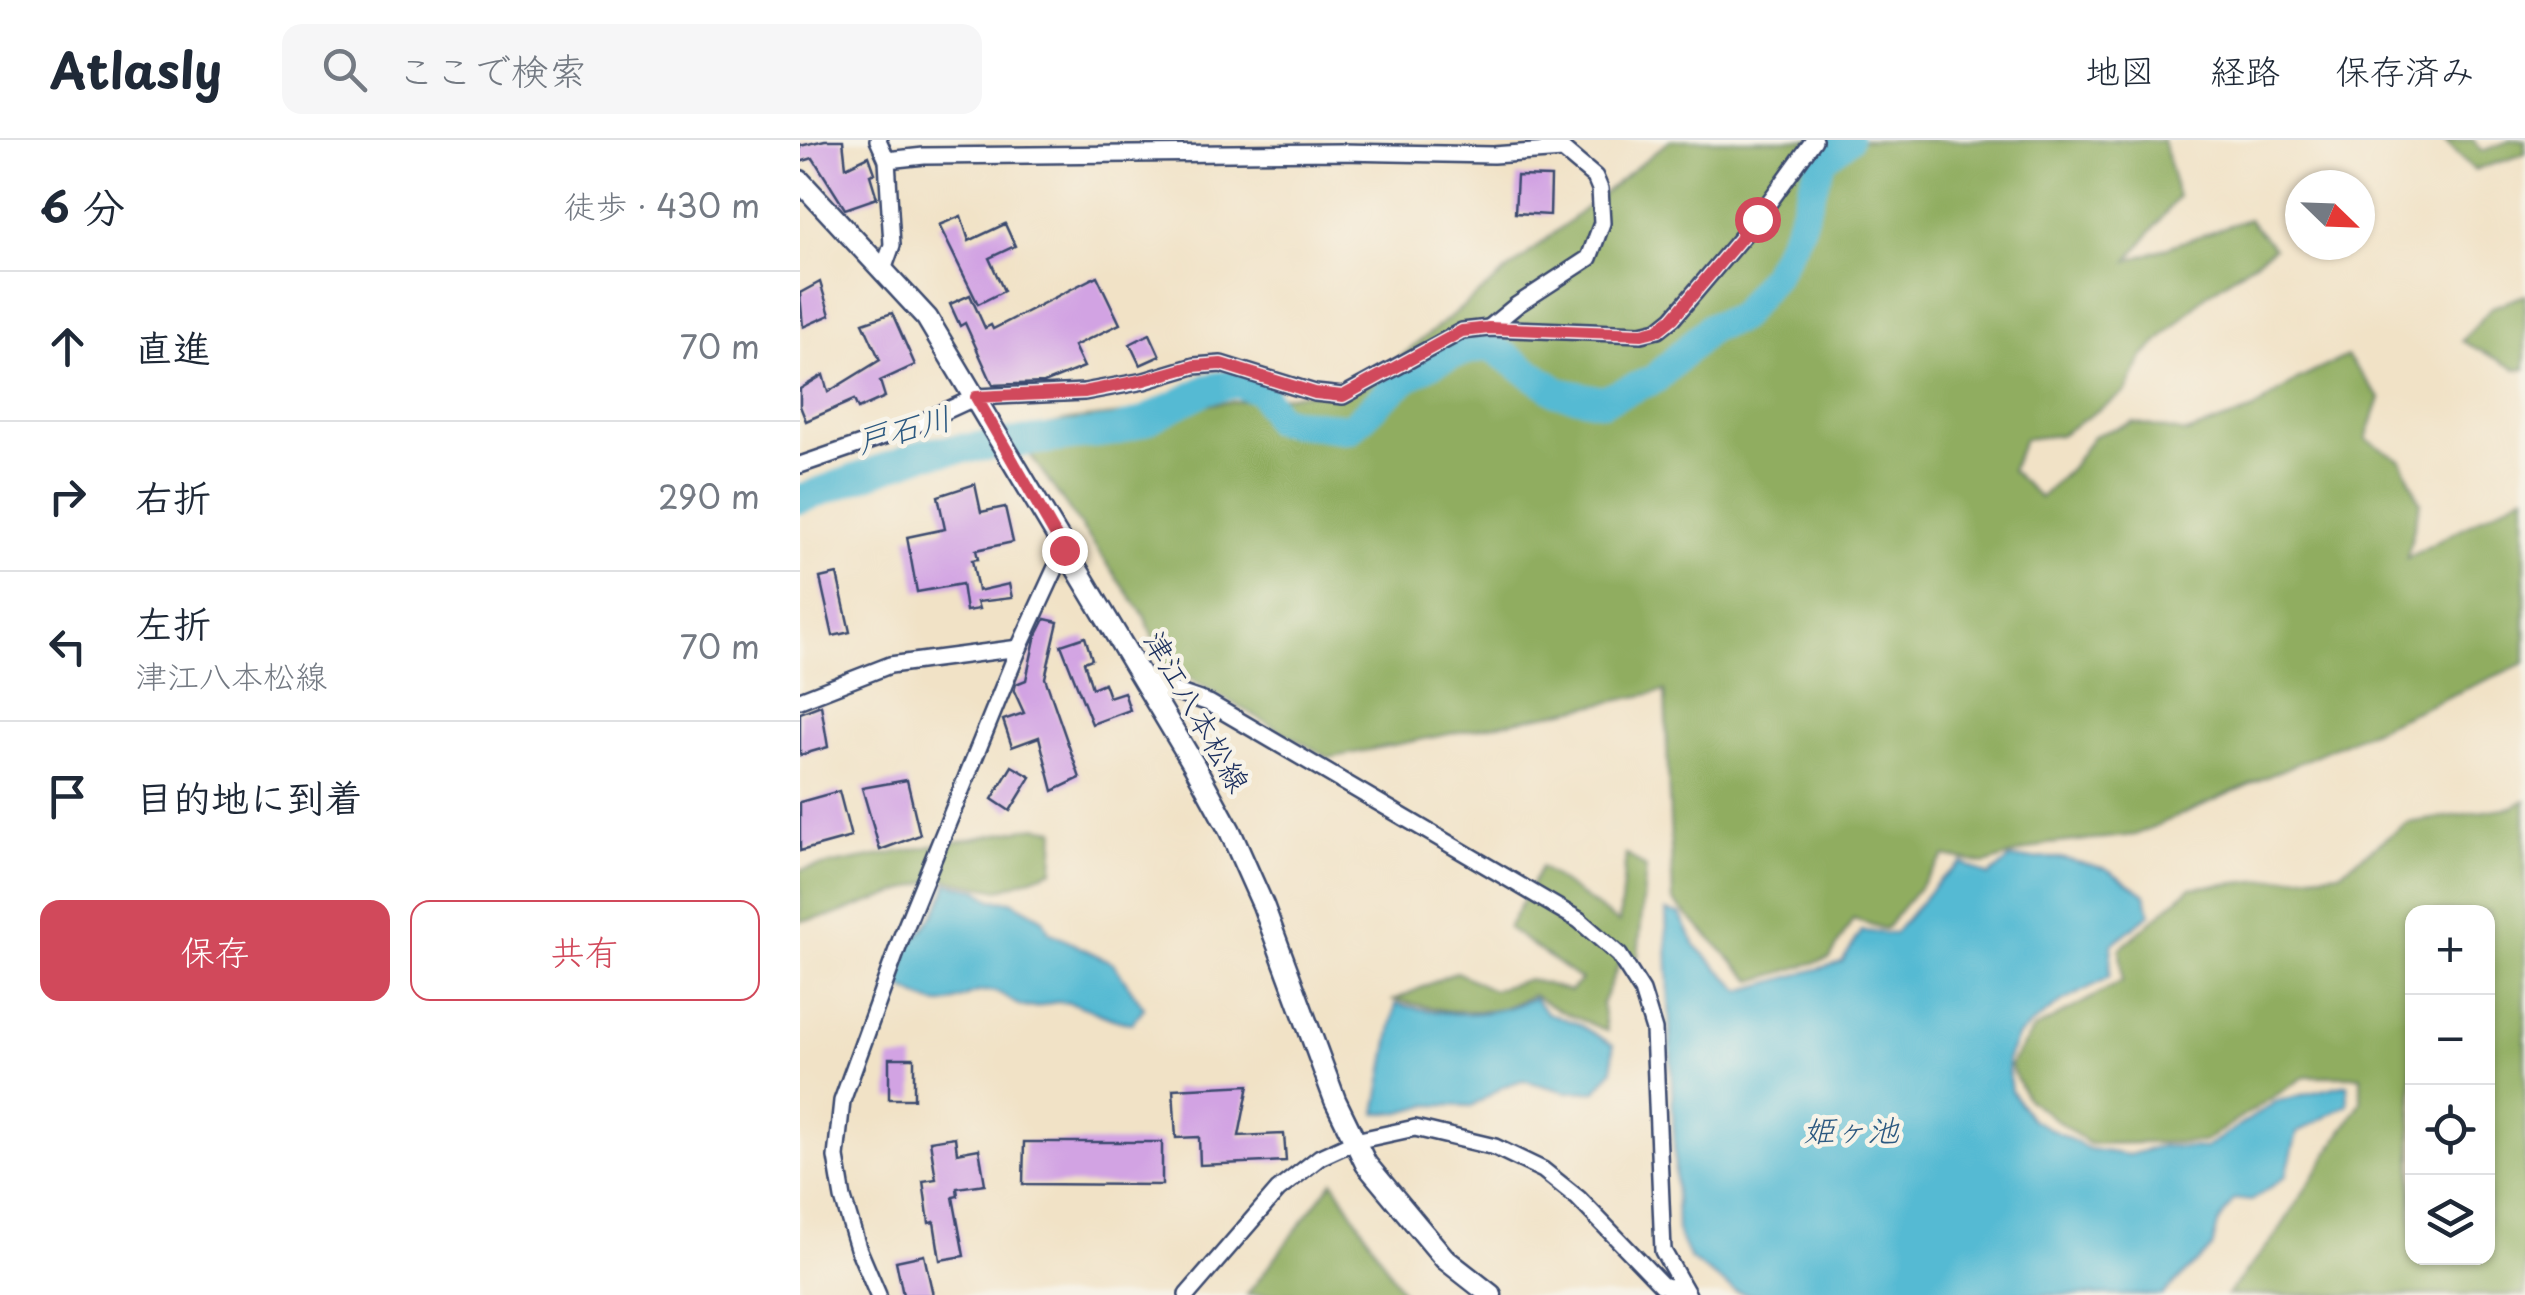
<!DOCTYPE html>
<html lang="ja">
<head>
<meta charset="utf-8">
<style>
  body { margin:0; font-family:"Playpen Sans","Klee One",sans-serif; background:#f6f6f7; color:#1f2937 }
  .controls { position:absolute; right:30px; bottom:30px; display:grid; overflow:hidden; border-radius:20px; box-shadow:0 2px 8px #0004 }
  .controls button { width:90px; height:90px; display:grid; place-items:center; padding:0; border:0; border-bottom:2px solid #e0e1e3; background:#fff; color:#1f2937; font:50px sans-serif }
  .compass { position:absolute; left:1485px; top:30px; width:90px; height:90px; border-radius:50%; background:#fff; box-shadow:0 2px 8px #0004; rotate:113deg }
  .stop { position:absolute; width:30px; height:30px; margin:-22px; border:8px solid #d1495b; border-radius:50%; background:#fff }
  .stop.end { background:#d1495b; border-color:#fff; box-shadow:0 2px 10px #0008 }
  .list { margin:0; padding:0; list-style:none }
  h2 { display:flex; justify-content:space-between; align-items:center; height:130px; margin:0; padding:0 40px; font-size:42px }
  h2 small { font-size:32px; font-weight:400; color:#747a83 }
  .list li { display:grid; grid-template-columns:65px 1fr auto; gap:30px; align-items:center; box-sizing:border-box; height:150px; padding:0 40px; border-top:2px solid #e0e1e3 }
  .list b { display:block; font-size:38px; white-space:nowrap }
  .list p { margin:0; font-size:32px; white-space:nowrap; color:#747a83 }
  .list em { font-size:32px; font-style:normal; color:#747a83 }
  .actions { display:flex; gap:20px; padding:30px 40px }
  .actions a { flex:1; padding:22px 0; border:2px solid #d1495b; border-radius:20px; text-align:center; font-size:35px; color:#d1495b }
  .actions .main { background:#d1495b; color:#fff }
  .icon { flex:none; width:55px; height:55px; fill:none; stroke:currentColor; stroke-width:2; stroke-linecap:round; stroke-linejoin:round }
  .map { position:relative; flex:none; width:1725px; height:1155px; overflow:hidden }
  header { display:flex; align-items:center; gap:60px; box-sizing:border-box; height:140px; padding:0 50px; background:#fff; border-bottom:2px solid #e0e1e3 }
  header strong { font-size:48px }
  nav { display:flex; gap:55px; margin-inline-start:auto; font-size:35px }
  .search { width:700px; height:90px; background:#f6f6f7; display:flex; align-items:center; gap:25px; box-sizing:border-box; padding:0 35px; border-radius:20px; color:#747a83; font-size:38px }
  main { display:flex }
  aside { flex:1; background:#fff }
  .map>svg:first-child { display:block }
  .forest { fill:#90ad60; stroke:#566e5f; stroke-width:2.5; fill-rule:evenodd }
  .water { fill:#55bad3; stroke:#387498; stroke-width:2.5 }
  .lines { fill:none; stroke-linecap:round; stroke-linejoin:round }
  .river { stroke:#55bad3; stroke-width:30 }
  .building { fill:#d2a3e3 }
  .street-casing { stroke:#3b4a6e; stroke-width:20 }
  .secondary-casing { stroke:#3b4a6e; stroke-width:25 }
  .street { stroke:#fff; stroke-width:15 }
  .secondary { stroke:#fff; stroke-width:20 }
  .route { stroke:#d1495b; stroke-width:12 }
  .labels { text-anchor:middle; stroke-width:9; stroke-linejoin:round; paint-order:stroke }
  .street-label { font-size:30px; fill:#1b2f5e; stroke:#f7f3e8 }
  .water-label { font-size:32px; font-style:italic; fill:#2c5981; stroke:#f7f3e8 }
</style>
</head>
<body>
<header>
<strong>Atlasly</strong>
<div class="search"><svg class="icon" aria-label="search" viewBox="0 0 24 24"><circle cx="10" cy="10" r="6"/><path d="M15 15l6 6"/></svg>ここで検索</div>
<nav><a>地図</a><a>経路</a><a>保存済み</a></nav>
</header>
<main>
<aside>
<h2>6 分<small>徒歩 · 430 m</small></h2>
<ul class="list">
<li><svg class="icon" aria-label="ahead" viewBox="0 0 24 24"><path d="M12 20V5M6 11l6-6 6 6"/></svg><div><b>直進</b></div><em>70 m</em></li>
<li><svg class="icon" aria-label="right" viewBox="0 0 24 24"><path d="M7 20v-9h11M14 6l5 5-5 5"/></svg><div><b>右折</b></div><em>290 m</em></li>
<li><svg class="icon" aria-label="left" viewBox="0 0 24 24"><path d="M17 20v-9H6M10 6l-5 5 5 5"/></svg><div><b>左折</b><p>津江八本松線</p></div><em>70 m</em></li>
<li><svg class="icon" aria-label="arrive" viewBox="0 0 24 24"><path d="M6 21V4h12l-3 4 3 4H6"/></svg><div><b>目的地に到着</b></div></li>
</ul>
<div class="actions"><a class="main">保存</a><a>共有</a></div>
</aside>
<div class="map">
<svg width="1725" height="1155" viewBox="0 0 1725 1155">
  <rect width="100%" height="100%" fill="#f7f3e8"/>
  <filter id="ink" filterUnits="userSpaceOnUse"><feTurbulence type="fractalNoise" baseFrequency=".01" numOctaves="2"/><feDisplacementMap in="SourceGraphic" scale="20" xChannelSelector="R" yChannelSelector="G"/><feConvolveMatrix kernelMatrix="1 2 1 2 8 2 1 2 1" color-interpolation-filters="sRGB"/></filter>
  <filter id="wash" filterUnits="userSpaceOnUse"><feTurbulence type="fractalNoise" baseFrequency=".0048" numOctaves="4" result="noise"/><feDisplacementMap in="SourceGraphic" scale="40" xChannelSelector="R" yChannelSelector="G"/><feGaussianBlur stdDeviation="2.25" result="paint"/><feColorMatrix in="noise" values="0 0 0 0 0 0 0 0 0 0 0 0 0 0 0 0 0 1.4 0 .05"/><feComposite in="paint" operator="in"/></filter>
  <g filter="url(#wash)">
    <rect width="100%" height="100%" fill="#f1e2c6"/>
    <!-- forest -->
    <g class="forest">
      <polygon points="870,0 1363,0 1378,57 1328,121 1448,79 1474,108 1405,156 1343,217 1326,252 1260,295 1224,299 1211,330 1240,358 1271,328 1293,296 1333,282 1386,293 1451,271 1497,240 1547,216 1580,258 1566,299 1601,320 1620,362 1607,418 1725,354 1725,523 1335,695 1247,704 1185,724 1145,716 1085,789 1053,779 1030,818 953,841 873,761 865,551 529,618 362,523 345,477 214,292 270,280 563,247"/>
      <polygon points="1644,0 1672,0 1682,11 1712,0 1725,0 1725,14 1674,30"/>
      <polygon points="1725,155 1725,229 1716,229 1662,201 1692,167"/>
      <path d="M1725,660v495h-298l50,-61 84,-132v-26h-55l-103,66 -114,2 -63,-46 -16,-33 23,-35 89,-49 -2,-32 70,-61 150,-16 67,-49 105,-16zM1612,772h76v346h-76z"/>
      <polygon points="236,687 255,690 253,730 199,750 139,738 31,776 0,781 0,730"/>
      <polygon points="826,714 846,728 838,817 821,819 802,864 807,891 758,870 733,855 697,871 648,871 594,860 656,832 693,850 729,839 770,851 781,840 708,788 741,727 819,783"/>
      <polygon points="533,1041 604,1155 447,1155"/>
    </g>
    <!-- water -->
    <g class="water">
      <polygon points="1260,718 1307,729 1345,754 1350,774 1312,804 1309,837 1260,863 1218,895 1207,920 1211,951 1231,979 1289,1009 1329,1015 1361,1006 1405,1008 1477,961 1547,944 1548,964 1497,993 1486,1036 1451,1061 1434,1059 1418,1084 1412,1108 1362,1155 951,1155 935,1151 890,1119 877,1091 866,771 880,774 895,805 941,851 1042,822 1062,791 1094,794 1139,741 1162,723 1189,736 1210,719"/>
      <path d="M147,743l32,7 12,10 20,1 32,18 6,13 64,31 31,45 -12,15c-24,-1 -51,-22 -73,-21 -15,0 -22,9 -38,4 -10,-3 -16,-12 -26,-14 -19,-5 -34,10 -52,12 -14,1 -31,-12 -43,-17 4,-17 4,-30 10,-46 14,-7 36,-43 37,-58z"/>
      <path d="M734,858l13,15 29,10 37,22v24l-17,22 -29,1 -44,-12 -19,6 -31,20 -45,-1 -31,8h-21l20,-109c53,12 87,16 138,-6z"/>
    </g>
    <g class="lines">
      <!-- river -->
      <path class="river" d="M0,359l125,-46 190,-22 30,-10 62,-32 29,-6 25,7 16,30 72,9c48,-44 74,-74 141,-83l68,46 45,9 52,-22 56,-52 28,-9 36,-45 23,-43 24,-71 25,-19"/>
    </g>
    <g id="blocks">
      <!-- building -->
      <g class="building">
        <polygon points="25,0 43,0 46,27 69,16 75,33 70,35 77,58 45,69 13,18 0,22 0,6"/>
        <polygon points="717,36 751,37 750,75 715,73"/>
        <polygon points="161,76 169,101 205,84 215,106 189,118 204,151 178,164 139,85"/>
        <polygon points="297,136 320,184 274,206 284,227 244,243 193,245 165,183 160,186 150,164 170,155 185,188 191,185 193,189"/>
        <polygon points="20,142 30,175 3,187 0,153"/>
        <polygon points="92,173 115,225 80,241 85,257 58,269 54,260 6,281 0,266 0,249 23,235 28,252 80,220 63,183"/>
        <polygon points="350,194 360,216 340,225 330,204"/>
        <polygon points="175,344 181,372 205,367 213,402 176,410 178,419 172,420 178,451 209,444 212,458 177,462 179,469 166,471 162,444 117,452 107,397 145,389 138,356"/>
        <polygon points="37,434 50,492 33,496 20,438"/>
        <polygon points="245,479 258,482 245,538 280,638 253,651 239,597 212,607 203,580 224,573 214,551 216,544 226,540 235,499"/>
        <polygon points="285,497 292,519 284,522 292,548 304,543 309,557 324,552 330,570 292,584 261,505"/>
        <polygon points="21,565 28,607 0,615 0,573"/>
        <polygon points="212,626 231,637 210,671 192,659"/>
        <polygon points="107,640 120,695 80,710 62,648"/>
        <polygon points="39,651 51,697 0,711 0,662"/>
        <rect x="89" y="918" width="25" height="41"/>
        <polygon points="449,945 439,996 484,994 486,1021 400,1025 399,997 376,998 373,949"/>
        <polygon points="155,997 157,1013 179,1009 185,1044 157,1048 158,1056 153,1057 164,1116 140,1120 134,1082 129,1083 123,1041 136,1039 130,1001"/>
        <polygon points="224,1002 362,1002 362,1045 223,1044"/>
        <polygon points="124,1115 133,1155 103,1155 96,1121"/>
      </g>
    </g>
  </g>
  <g filter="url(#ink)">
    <use href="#blocks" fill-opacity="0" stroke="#3b4a6e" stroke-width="2.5"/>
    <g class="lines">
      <defs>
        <g id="street">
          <polyline points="78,0 87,20 92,105 83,130"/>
          <polyline points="87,20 124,16 541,12 693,15 763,10 795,37 800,49 802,83 789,118 717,165 689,188"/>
          <polyline points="0,325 113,286 176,257 284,252 344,241 394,226 421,224 515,253 543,256 662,191 689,188 841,194 858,190 873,178 957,79 1014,0"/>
          <polyline points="342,540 409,563 779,780 819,815 842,851 854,890 863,1111 888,1155"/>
          <polyline points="0,560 90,525 219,508"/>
          <polyline points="78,1155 58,1108 43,1058 36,1017 42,961 102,796 219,508 264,410"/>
          <polyline points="387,1155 478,1050 520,1017 555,1001 615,988 695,1007 743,1030 778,1058 862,1145 885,1151"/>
        </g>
        <polyline id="secondary" points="0,41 127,178 394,625 430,691 463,765 535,960 566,1024 645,1119 691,1155"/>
      </defs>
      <!-- street casing -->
      <use href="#street" class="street-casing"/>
      <!-- secondary casing -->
      <use href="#secondary" class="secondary-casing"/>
      <!-- street -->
      <use href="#street" class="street"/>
      <!-- secondary -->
      <use href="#secondary" class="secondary"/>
    </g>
  </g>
  <g class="lines" filter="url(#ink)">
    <!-- route -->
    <polyline class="route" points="264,410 176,257 284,252 344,240 394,226 421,224 515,253 543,256 662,191 689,188 842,194 858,190 873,178 957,79"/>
  </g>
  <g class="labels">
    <!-- street labels -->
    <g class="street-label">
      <text transform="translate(396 572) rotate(60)" y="10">津江八本松線</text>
    </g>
    <!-- water labels -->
    <g class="water-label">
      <text transform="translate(104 290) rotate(-15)" y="11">戸石川</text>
      <text x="1051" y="1002">姫ヶ池</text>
    </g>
  </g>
</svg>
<div class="controls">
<button>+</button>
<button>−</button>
<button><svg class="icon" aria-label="locate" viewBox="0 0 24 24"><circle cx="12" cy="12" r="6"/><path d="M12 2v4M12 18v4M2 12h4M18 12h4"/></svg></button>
<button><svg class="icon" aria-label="layers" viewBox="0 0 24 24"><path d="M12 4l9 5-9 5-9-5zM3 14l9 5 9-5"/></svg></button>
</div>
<svg class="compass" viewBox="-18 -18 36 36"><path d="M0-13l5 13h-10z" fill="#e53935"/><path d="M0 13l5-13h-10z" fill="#747a83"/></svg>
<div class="stop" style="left:957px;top:79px"></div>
<div class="stop end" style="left:264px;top:410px"></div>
</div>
</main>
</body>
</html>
